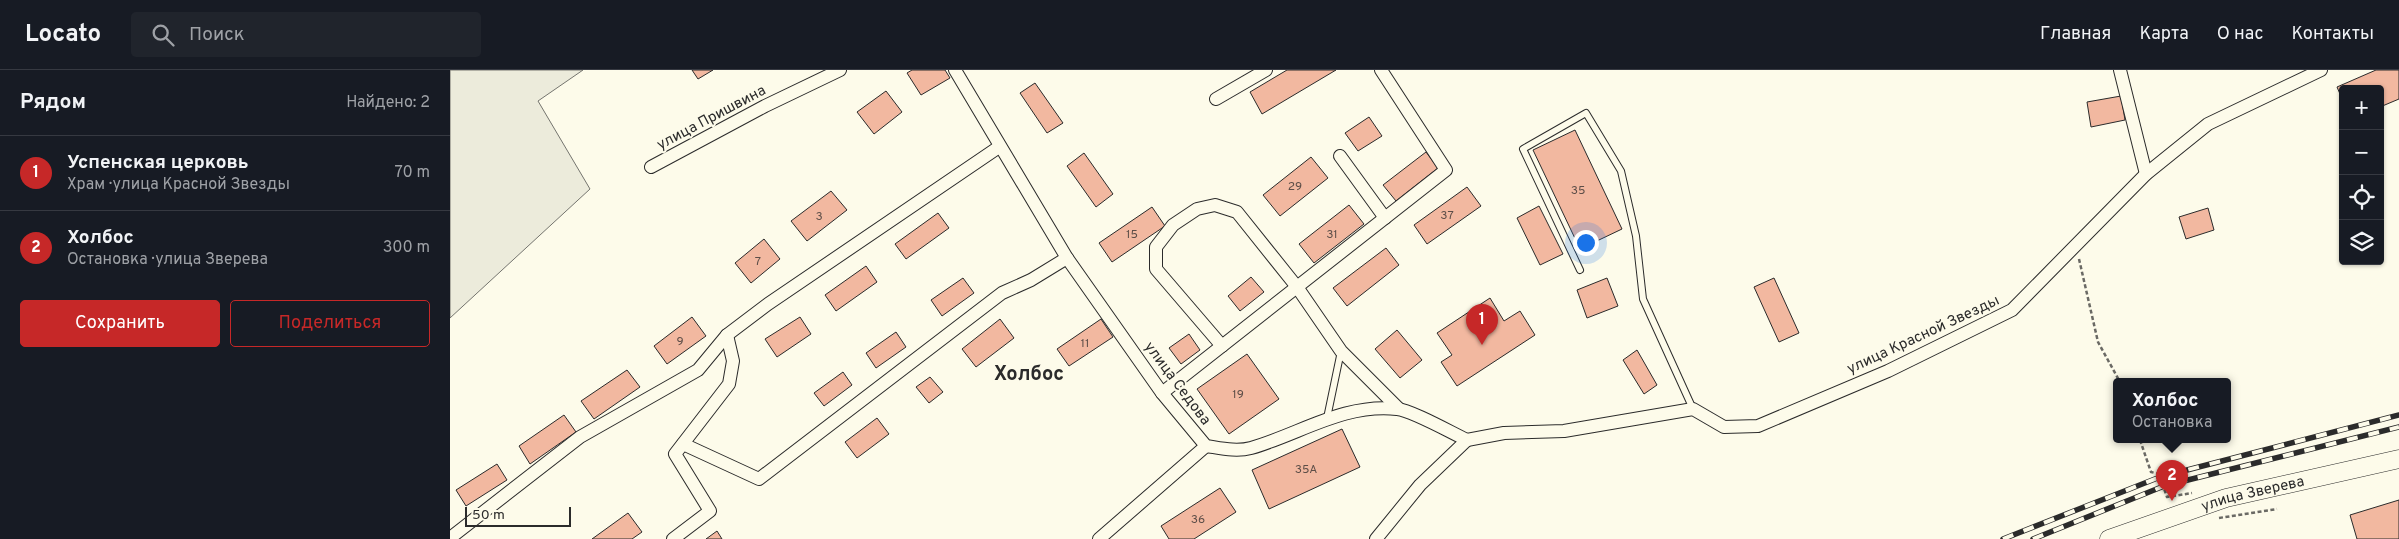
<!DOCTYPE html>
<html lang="ru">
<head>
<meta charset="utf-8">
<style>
  body { margin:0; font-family:Overpass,sans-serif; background:#20242c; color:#f1f3f6 }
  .controls { position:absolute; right:15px; top:15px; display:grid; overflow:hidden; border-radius:5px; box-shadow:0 1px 4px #0004 }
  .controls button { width:45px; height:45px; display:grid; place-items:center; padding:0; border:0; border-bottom:1px solid #363941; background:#171b24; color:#f1f3f6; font:25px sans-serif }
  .scale { position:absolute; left:15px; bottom:12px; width:106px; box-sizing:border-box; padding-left:5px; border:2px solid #2b2b2b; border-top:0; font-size:14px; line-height:18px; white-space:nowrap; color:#2b2b2b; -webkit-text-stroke:4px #fdfbea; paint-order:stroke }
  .you { position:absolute; left:1135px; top:172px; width:18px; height:18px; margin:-12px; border:4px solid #fff; border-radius:50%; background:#1a73e8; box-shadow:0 0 0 8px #1a73e833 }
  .badge { display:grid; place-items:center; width:32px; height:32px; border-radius:50%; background:#c62828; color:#fff; font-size:16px; font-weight:700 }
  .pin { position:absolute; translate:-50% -41px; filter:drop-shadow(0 1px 2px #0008) }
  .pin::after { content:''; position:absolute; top:26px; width:18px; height:15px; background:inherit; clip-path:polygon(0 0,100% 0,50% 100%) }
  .popup { position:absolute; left:1663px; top:308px; width:118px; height:65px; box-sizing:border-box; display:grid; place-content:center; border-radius:5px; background:#171b24; filter:drop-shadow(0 1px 4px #0005); font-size:16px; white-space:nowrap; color:#9ea1a6 }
  .popup b { font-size:19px; color:#f1f3f6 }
  .popup::after { content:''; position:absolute; left:50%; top:100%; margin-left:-10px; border:10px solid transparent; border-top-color:#171b24 }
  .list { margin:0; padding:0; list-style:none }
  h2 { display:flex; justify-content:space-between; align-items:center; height:65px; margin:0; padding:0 20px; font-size:21px }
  h2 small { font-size:16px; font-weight:400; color:#9ea1a6 }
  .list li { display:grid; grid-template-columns:32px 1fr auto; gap:15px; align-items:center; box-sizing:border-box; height:75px; padding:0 20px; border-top:1px solid #363941 }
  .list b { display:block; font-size:19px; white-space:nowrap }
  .list p { margin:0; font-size:16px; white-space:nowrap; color:#9ea1a6 }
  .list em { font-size:16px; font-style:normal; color:#9ea1a6 }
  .actions { display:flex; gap:10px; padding:15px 20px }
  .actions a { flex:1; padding:11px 0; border:1px solid #c62828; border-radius:5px; text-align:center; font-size:18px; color:#c62828 }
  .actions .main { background:#c62828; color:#fff }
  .icon { flex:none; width:28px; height:28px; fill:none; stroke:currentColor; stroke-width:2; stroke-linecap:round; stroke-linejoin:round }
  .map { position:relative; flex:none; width:1949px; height:469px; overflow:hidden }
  header { display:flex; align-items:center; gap:30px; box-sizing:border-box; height:70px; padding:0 25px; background:#171b24; border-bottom:1px solid #363941 }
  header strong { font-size:24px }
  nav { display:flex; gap:28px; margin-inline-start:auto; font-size:18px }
  .search { width:350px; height:45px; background:#20242c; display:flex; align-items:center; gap:12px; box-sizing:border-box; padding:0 18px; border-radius:5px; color:#9ea1a6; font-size:19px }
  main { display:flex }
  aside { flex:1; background:#171b24 }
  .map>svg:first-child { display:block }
  .green { fill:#ecebdb; stroke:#74746e }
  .building { fill:#f2b8a0; stroke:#2b2b2b }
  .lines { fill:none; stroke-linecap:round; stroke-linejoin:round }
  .lane-casing { stroke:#2b2b2b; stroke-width:8 }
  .street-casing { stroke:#2b2b2b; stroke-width:14 }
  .secondary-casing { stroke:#2b2b2b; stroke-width:19 }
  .path { stroke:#6a6964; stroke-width:2.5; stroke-dasharray:4 2.5; stroke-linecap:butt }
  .lane { stroke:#fdfbea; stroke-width:6 }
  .street { stroke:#fdfbea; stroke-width:12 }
  .secondary { stroke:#fdfbea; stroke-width:18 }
  .rail-casing { stroke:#2b2b2b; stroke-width:5.5 }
  .rail { stroke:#fdfbea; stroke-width:4; stroke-dasharray:11; stroke-linecap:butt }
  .labels { text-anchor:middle; stroke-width:4; stroke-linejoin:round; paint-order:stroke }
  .number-label { font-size:12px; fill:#5d4e48 }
  .street-label { font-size:15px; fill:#2b2b2b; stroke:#fdfbea }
  .district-label { font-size:20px; font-weight:bold; fill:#2b2b2b; stroke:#fdfbea }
</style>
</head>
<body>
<header>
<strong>Locato</strong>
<div class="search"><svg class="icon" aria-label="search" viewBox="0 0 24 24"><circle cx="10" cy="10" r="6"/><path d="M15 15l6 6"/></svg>Поиск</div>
<nav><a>Главная</a><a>Карта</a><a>О нас</a><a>Контакты</a></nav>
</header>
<main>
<aside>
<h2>Рядом<small>Найдено: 2</small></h2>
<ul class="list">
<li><span class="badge">1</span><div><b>Успенская церковь</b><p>Храм · улица Красной Звезды</p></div><em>70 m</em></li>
<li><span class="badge">2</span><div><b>Холбос</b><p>Остановка · улица Зверева</p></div><em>300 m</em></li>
</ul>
<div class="actions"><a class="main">Сохранить</a><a>Поделиться</a></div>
</aside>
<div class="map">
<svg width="1949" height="469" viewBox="0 0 1949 469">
  <rect width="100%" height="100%" fill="#fdfbea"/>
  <!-- green -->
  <polygon class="green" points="0,0 133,0 88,31 140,119 0,248"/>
  <!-- building -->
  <g class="building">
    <polygon points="242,0 263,0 248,9"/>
    <polygon points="462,0 495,0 500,8 471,25 457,3"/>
    <polygon points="837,0 886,0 812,44 800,22"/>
    <polygon points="1926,0 1949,0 1949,29 1930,37 1930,19 1893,19 1893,31 1887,17"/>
    <polygon points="585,13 613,53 597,63 570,23"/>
    <polygon points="436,21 452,42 424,64 407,42"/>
    <polygon points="1671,26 1675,50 1641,57 1637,32"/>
    <polygon points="919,47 932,66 908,81 895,63"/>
    <polygon points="1125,60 1172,159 1130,179 1083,80"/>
    <polygon points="976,82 988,98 946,131 933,115"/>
    <polygon points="634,83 663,124 646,137 617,96"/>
    <polygon points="861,87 878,108 830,146 813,125"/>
    <polygon points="1017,117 1031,136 977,174 964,155"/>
    <polygon points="381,121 397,140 357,171 341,151"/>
    <polygon points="899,135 914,154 864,193 849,174"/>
    <polygon points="1089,136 1113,184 1090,195 1067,148"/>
    <polygon points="702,137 715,156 662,192 649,173"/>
    <polygon points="1758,138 1764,160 1736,169 1729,147"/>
    <polygon points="488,143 499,158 456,189 445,174"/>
    <polygon points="314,169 330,189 301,213 285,193"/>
    <polygon points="936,178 949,195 897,236 883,218"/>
    <polygon points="416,196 427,212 386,241 375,225"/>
    <polygon points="801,207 814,222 790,241 778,226"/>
    <polygon points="513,208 524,223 492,246 481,230"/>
    <polygon points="1157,208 1168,236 1137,248 1127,220"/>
    <polygon points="1324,208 1349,263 1329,272 1304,217"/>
    <polygon points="1040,228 1054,251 1070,241 1085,265 1007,316 991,292 1002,285 987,263"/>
    <polygon points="242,247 256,266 217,294 204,276"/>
    <polygon points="350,247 361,264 327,287 315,269"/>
    <polygon points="550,249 564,268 526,297 512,279"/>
    <polygon points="651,249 663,267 619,296 607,279"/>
    <polygon points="947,260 972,290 950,308 925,279"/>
    <polygon points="446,262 456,277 426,298 416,283"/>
    <polygon points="739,264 750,280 731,294 719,278"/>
    <polygon points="1187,280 1207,315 1194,324 1173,290"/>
    <polygon points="797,284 829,329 779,364 747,319"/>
    <polygon points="177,300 190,317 144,349 131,331"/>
    <polygon points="393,302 402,315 374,336 364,323"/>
    <polygon points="480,307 493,322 479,333 466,317"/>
    <polygon points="114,345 126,362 80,394 69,376"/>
    <polygon points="427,348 439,364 407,388 395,372"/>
    <polygon points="892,359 910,397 819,439 802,400"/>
    <polygon points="47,394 57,410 16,436 6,420"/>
    <polygon points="770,418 786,442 744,469 719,469 711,456"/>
    <polygon points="1949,430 1949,469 1907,469 1900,445"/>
    <polygon points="178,443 192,462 182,469 142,469"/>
    <polygon points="267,461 272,469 256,469"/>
  </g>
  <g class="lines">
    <defs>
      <g id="lane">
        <polyline points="1130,200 1073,79 1136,43 1171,101 1186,166 1193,229 1243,339"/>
        <polyline points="877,348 891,281"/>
      </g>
      <g id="street">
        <path d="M505,0l112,188 95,135 44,53c14,2 30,6 45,2 49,-14 93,-45 146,-39 14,1 55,24 70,31l-47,45 -44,54"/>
        <polyline points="1670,0 1696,104"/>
        <polyline points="766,29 816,0"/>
        <polyline points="890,86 935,148"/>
        <polyline points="201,97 315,36 390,0"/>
        <polyline points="772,276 706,199 706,177 723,155 747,139 765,135 787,142 847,217 891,281 949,339"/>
        <polyline points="712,323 996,100 931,0"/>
        <polyline points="1017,370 1054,363 1114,361 1243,339 1274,357 1308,356 1438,301 1562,240 1696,104 1758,54 1871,0"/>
        <polyline points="233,374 309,409 552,223 581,210 617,188"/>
        <polyline points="0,468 130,367 248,300 277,265 318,234 549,77"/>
        <polyline points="223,469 260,441 225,384 279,314 283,291 277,265"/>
        <polyline points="649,469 756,376"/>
      </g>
      <g id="secondary">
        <path id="s1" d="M1659,469l117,-41 173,-39"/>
      </g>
    </defs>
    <!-- lane casing -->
    <use href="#lane" class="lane-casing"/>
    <!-- street casing -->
    <use href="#street" class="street-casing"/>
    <!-- secondary casing -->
    <use href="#secondary" class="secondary-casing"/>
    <!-- path -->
    <g class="path">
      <polyline points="1629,189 1648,272 1670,312"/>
      <polyline points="1690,370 1701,402 1709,404 1717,427 1742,423"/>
      <polyline points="1769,448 1827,439"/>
    </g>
    <!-- lane -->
    <use href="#lane" class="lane"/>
    <!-- street -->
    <use href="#street" class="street"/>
    <!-- secondary -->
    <use href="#secondary" class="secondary"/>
    <defs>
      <g id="rail">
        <polyline points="1553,469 1710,407 1949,345"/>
        <polyline points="1583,469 1714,416 1949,357"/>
      </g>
    </defs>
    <!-- rail casing -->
    <use href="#rail" class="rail-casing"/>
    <!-- rail -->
    <use href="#rail" class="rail"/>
  </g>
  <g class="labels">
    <!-- number labels -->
    <g class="number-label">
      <text x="845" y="120">29</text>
      <text x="1128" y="124">35</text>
      <text x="997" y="149">37</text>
      <text x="369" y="150">3</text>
      <text x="682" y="168">15</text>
      <text x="882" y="168">31</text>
      <text x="308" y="195">7</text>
      <text x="230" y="275">9</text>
      <text x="635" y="277">11</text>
      <text x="788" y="328">19</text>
      <text x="856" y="403">35А</text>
      <text x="748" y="453">36</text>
    </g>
    <!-- street labels -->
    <g class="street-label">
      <text transform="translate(261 47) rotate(-28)" y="5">улица Пришвина</text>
      <text transform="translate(1473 264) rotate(-25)" y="5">улица Красной Звезды</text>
      <text transform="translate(728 313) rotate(53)" y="5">улица Седова</text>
      <text dy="5" stroke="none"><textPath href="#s1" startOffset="151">улица Зверева</textPath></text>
    </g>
    <!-- district labels -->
    <g class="district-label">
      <text x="579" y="310">Холбос</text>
    </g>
  </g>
</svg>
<div class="controls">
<button>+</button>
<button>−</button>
<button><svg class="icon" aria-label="locate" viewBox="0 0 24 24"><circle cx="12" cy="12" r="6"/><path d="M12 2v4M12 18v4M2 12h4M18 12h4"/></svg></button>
<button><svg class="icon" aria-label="layers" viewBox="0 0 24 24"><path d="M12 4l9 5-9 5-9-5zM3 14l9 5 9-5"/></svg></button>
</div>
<div class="scale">50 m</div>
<div class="you"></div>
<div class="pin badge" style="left:1032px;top:275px">1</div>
<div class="pin badge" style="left:1722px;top:431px">2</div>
<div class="popup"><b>Холбос</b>Остановка</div>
</div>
</main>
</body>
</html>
